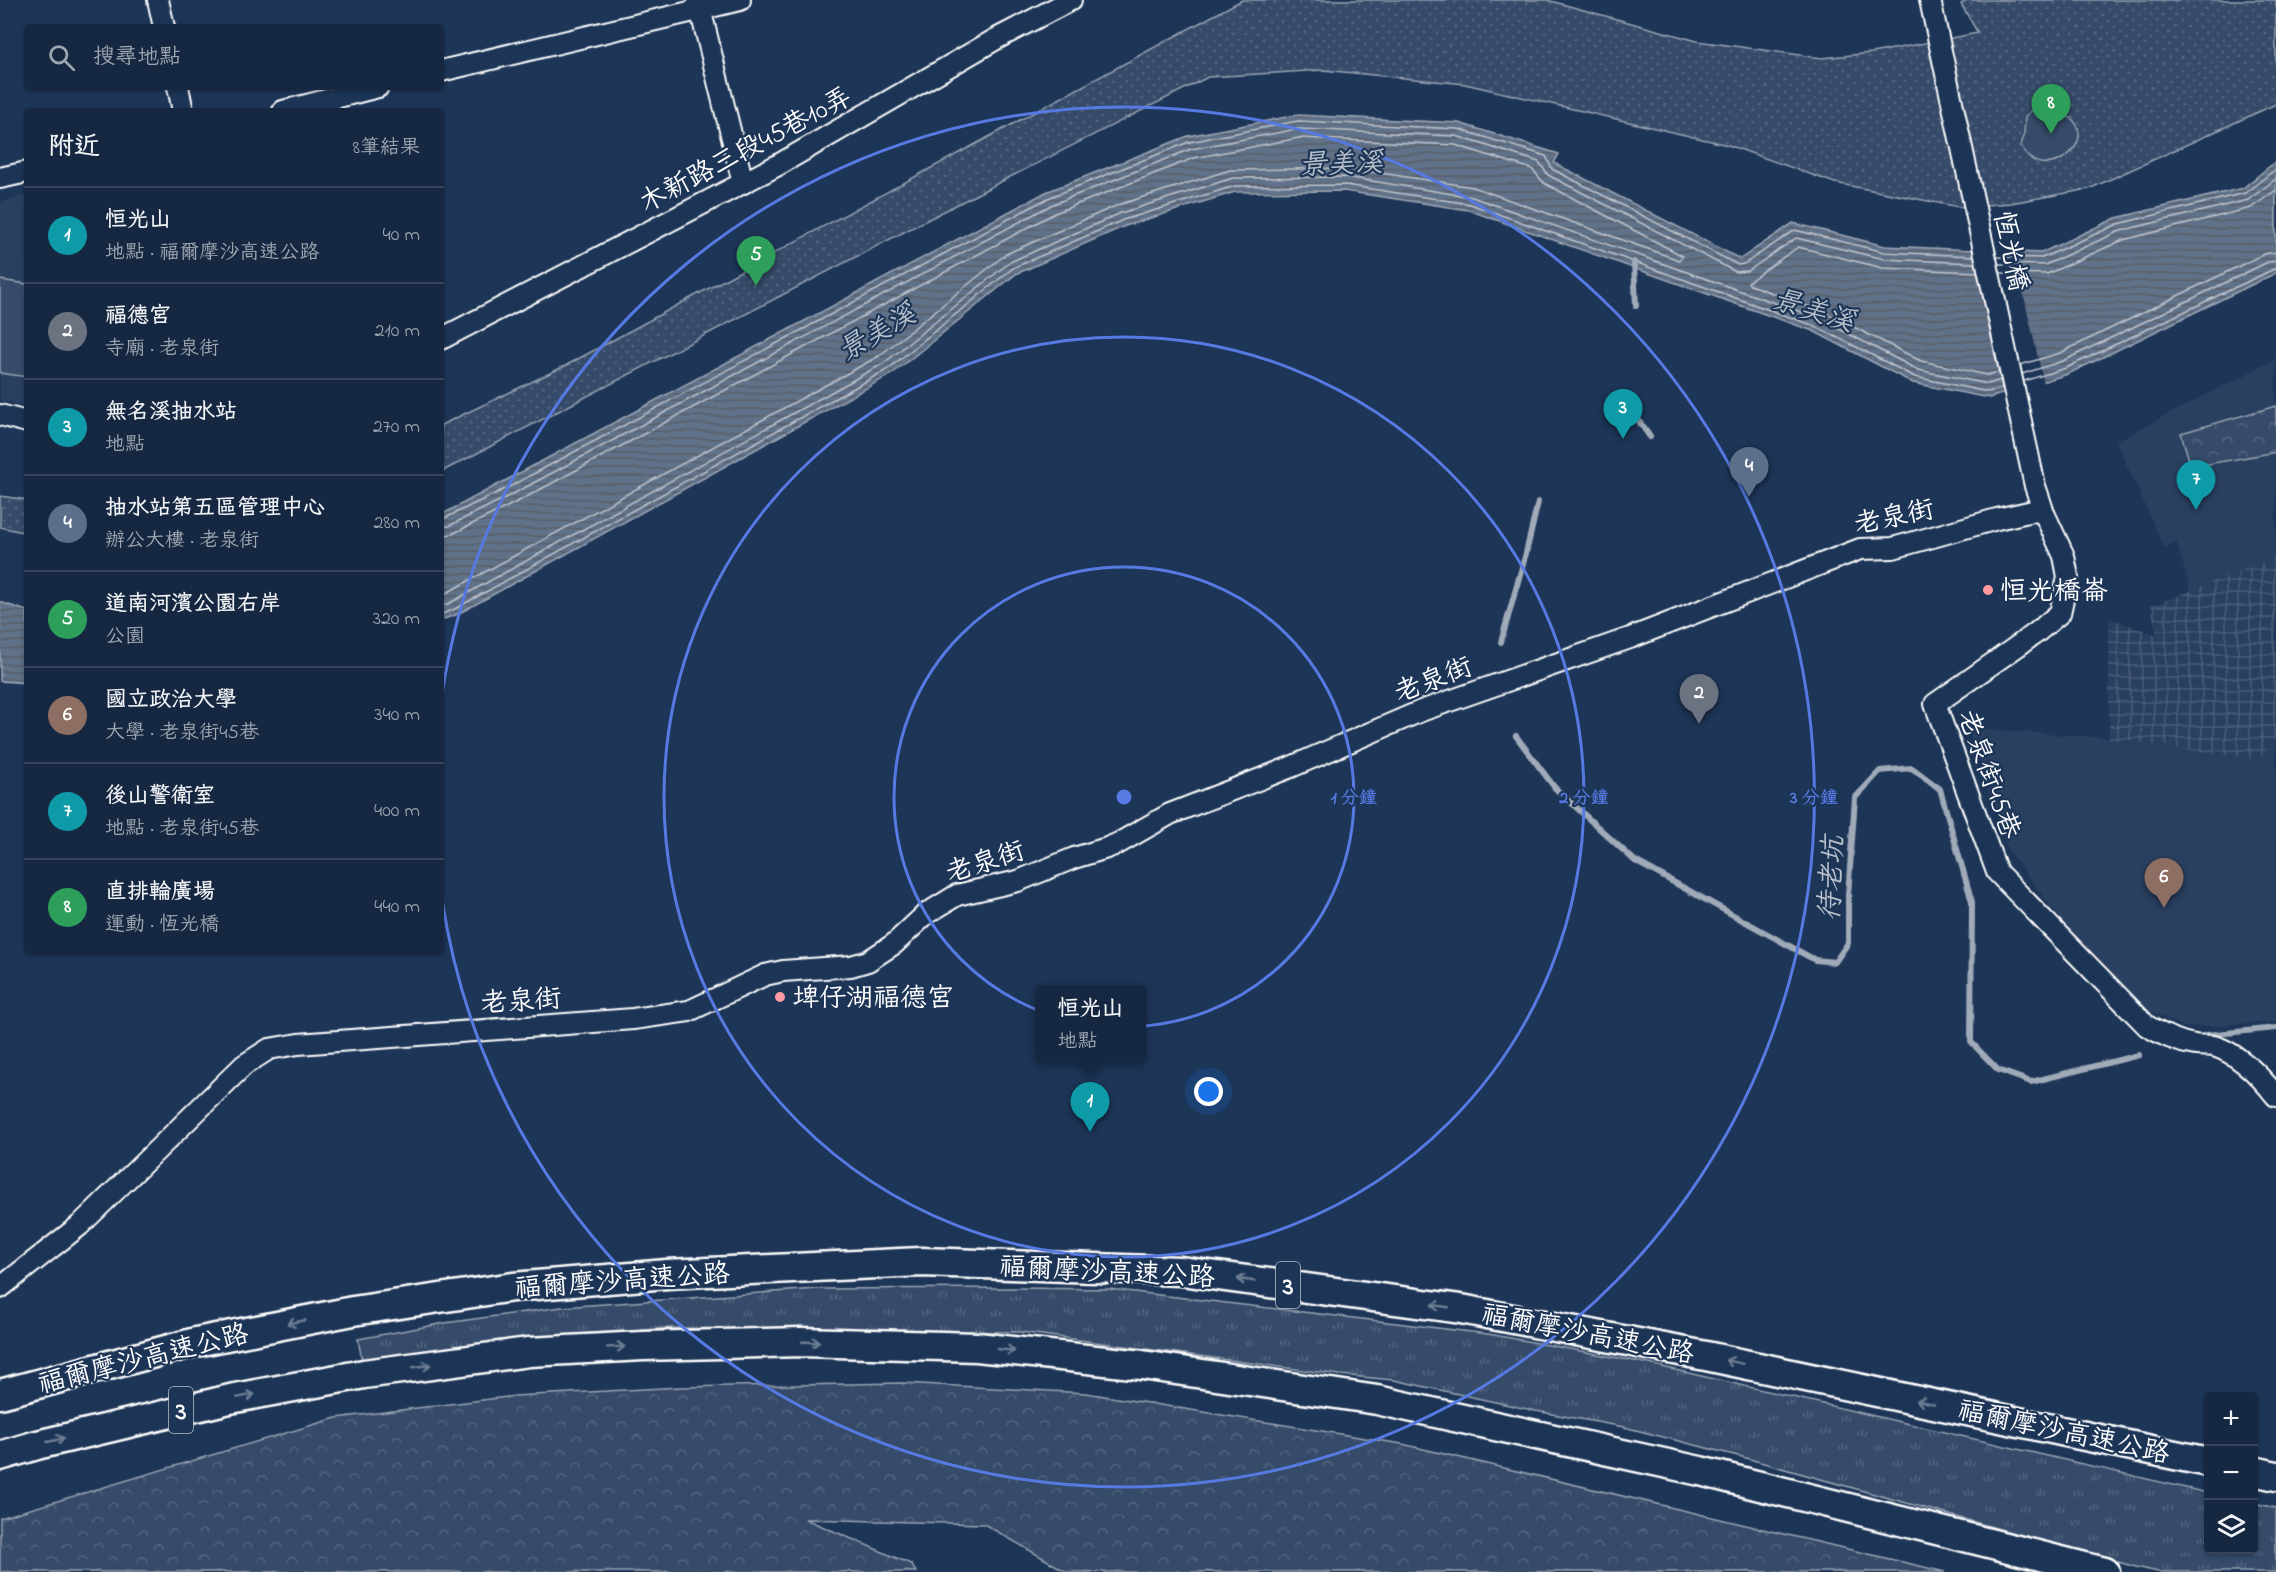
<!DOCTYPE html>
<html lang="zh-TW">
<head>
<meta charset="utf-8">
<style>
  body { margin:0; font-family:"Indie Flower","LXGW WenKai TC",sans-serif; background:#23344c; color:#f1f3f6 }
  .controls { position:absolute; right:18px; bottom:18px; display:grid; overflow:hidden; border-radius:6px; box-shadow:0 2px 4px #0004 }
  .controls button { width:54px; height:54px; display:grid; place-items:center; padding:0; border:0; border-bottom:2px solid #35445a; background:#162841; color:#f1f3f6; font:30px sans-serif }
  .you { position:absolute; left:1209px; top:1092px; width:21px; height:21px; margin:-15px; border:4px solid #fff; border-radius:50%; background:#1a73e8; box-shadow:0 0 0 9px #1a73e833 }
  .badge { display:grid; place-items:center; width:39px; height:39px; border-radius:50%; background:#8c9099; color:#fff; font-size:20px; font-weight:700 }
  .pin { position:absolute; translate:-50% -50px; filter:drop-shadow(0 2px 3px #0008) }
  .pin::after { content:''; position:absolute; top:32px; width:21px; height:18px; background:inherit; clip-path:polygon(0 0,100% 0,50% 100%) }
  .popup { position:absolute; left:1035px; top:985px; width:111px; height:78px; box-sizing:border-box; display:grid; place-content:center; border-radius:6px; background:#162841; filter:drop-shadow(0 2px 4px #0005); font-size:20px; white-space:nowrap; color:#9ea6b1 }
  .popup b { font-size:22px; color:#f1f3f6 }
  .popup::after { content:''; position:absolute; left:50%; top:100%; margin-left:-12px; border:12px solid transparent; border-top-color:#162841 }
  .list { margin:0; padding:0; list-style:none }
  h2 { display:flex; justify-content:space-between; align-items:center; height:78px; margin:0; padding:0 24px; font-size:26px }
  h2 small { font-size:20px; font-weight:400; color:#9ea6b1 }
  .list li { display:grid; grid-template-columns:39px 1fr auto; gap:18px; align-items:center; box-sizing:border-box; height:96px; padding:0 24px; border-top:2px solid #35445a }
  .list b { display:block; font-size:22px; white-space:nowrap }
  .list p { margin:0; font-size:20px; white-space:nowrap; color:#9ea6b1 }
  .list em { font-size:20px; font-style:normal; color:#9ea6b1 }
  .icon { flex:none; width:33px; height:33px; fill:none; stroke:currentColor; stroke-width:2; stroke-linecap:round; stroke-linejoin:round }
  .map { position:relative; flex:none; width:2276px; height:1572px; overflow:hidden }
  .search { position:absolute; background:#162841; box-shadow:0 2px 4px #0004; left:24px; top:24px; width:420px; height:66px; display:flex; align-items:center; gap:15px; box-sizing:border-box; padding:0 21px; border-radius:6px; color:#9ea6b1; font-size:22px }
  .panel { position:absolute; background:#162841; box-shadow:0 2px 4px #0004; left:24px; top:108px; width:420px; height:846px; border-radius:6px }
  .map>svg:first-child { display:block }
  .built { fill:#2a4161 }
  .industrial { fill:url(#industrial-grid) }
  .grass { fill:url(#grass-tufts); stroke:#9aa5b4; stroke-width:1.5 }
  .forest { fill:url(#forest-crowns); stroke:#9aa5b4; stroke-width:1.5 }
  .park { fill:url(#park-dots); stroke:#9aa5b4; stroke-width:1.5 }
  .pitch { fill:#364b69; stroke:#9aa5b4; stroke-width:1.5 }
  .water { fill:url(#water-rules); stroke:#a0aab8; stroke-width:1.5 }
  .pier { fill:#1d3557 }
  .lines { fill:none; stroke-linecap:round; stroke-linejoin:round }
  .shore { stroke:#c0c7d0; stroke-width:1.5 }
  .stream { stroke:#a0aab8; stroke-width:6 }
  .minor-casing { stroke:#fff; stroke-width:24 }
  .highway-casing { stroke:#fff; stroke-width:33 }
  .minor { stroke:#1d3557; stroke-width:20 }
  .highway { stroke:#1d3557; stroke-width:28 }
  .oneway { stroke:#6c7c92 }
  .ring { fill:none; stroke:#567ae2; stroke-width:3 }
  .poi-dot { fill:#ff9aa2; stroke:#1d3557; stroke-width:2 }
  .labels { text-anchor:middle; stroke-width:4.5; stroke-linejoin:round; paint-order:stroke }
  .shield { fill:#1d3557; stroke:#bbc2cd; stroke-width:1.5 }
  .shield-label { font-size:26px; font-weight:bold; fill:#fff }
  .street-label { font-size:27px; fill:#fff; stroke:#1d3557 }
  .poi-label { font-size:27px; fill:#fff; stroke:#1d3557; text-anchor:start }
  .water-label { font-size:28px; font-style:italic; fill:#b8c0ca; stroke:#1d3557 }
  .centre { fill:#567ae2; stroke:#1d3557; stroke-width:3 }
  .ring-label { font-size:18px; text-anchor:middle; font-weight:bold; fill:#567ae2; stroke:#1d3557; stroke-width:4.5; stroke-linejoin:round; paint-order:stroke }
</style>
</head>
<body>
<div class="map">
<svg width="2276" height="1572" viewBox="0 0 2276 1572">
  <defs>
    <pattern id="industrial-grid" width="8" height="8" patternUnits="userSpaceOnUse" patternTransform="scale(1.5)"><rect width="8" height="8" fill="#2a4161"/><path d="M0 4h8M4 0v8" fill="none" stroke="#4a5e79"/></pattern>
    <pattern id="grass-tufts" width="24" height="20" patternUnits="userSpaceOnUse" patternTransform="scale(1.5)"><rect width="24" height="20" fill="#364b69"/><path d="M3 7l-1-3M5 7V3M7 7l1-3M15 17l-1-3M17 17v-4M19 17l1-3" fill="none" stroke="#546680"/></pattern>
    <pattern id="forest-crowns" width="20" height="18" patternUnits="userSpaceOnUse" patternTransform="scale(1.5)"><rect width="20" height="18" fill="#364b69"/><path d="M2 6a3 3 0 1 1 6 0M12 15a3 3 0 1 1 6 0" fill="none" stroke="#546680"/></pattern>
    <pattern id="park-dots" width="8" height="8" patternUnits="userSpaceOnUse" patternTransform="scale(1.5)"><rect width="8" height="8" fill="#364b69"/><path d="M2 2h.1M6 6h.1" fill="none" stroke="#546680" stroke-width="1.8" stroke-linecap="round"/></pattern>
    <pattern id="water-rules" width="6" height="5" patternUnits="userSpaceOnUse" patternTransform="scale(1.5)"><rect width="6" height="5" fill="#617289"/><path d="M0 2.5h6" fill="none" stroke="#555d67"/></pattern>
  </defs>
  <rect width="100%" height="100%" fill="#1d3557"/>
  <filter id="ink" filterUnits="userSpaceOnUse"><feTurbulence type="fractalNoise" baseFrequency=".0167" numOctaves="2"/><feDisplacementMap in="SourceGraphic" scale="12" xChannelSelector="R" yChannelSelector="G"/><feConvolveMatrix kernelMatrix="1 2 1 2 8 2 1 2 1" color-interpolation-filters="sRGB"/></filter>
  <g filter="url(#ink)">
    <!-- built -->
    <g class="built">
      <polygon points="27,195 27,406 0,400 0,202"/>
      <polygon points="2276,359 2276,557 2191,592 2177,543 2164,548 2116,441"/>
      <polygon points="1968,728 2110,738 2258,760 2276,737 2276,1022 2184,1027 2136,1005 2097,966 2008,851"/>
    </g>
    <!-- industrial -->
    <polygon class="industrial" points="2276,557 2276,737 2258,760 2109,738 2109,618 2157,635 2151,606"/>
    <!-- grass -->
    <polygon class="grass" points="1014,1288 1109,1289 1488,1334 1645,1363 2208,1493 2208,1550 2254,1550 2254,1503 2276,1508 2276,1572 2158,1572 2136,1567 1742,1457 1624,1427 1536,1411 1394,1380 1340,1375 1020,1332 665,1328 362,1361 358,1339 445,1323 562,1307 817,1289"/>
    <!-- forest -->
    <g class="forest">
      <polygon points="2276,406 2276,452 2191,467 2181,433"/>
      <polygon points="902,1383 1086,1393 1402,1444 1945,1572 1067,1572 984,1524 805,1519 911,1564 916,1572 0,1572 0,1518 336,1418 515,1396 681,1387"/>
    </g>
    <!-- park -->
    <g class="park">
      <polygon points="1242,0 1547,0 1697,41 1822,58 1872,53 1978,33 1961,4 1968,0 2276,0 2276,104 2089,189 2011,203 1959,207 1835,183 1728,145 1465,84 1323,70 1208,77 1008,178 441,472 441,425 565,366"/>
      <polygon points="0,496 27,500 27,533 0,527"/>
    </g>
    <!-- pitch -->
    <g class="pitch">
      <path d="M2048,106c7,6 19,8 25,14 25,28 -36,67 -52,25l3,-9 1,-19 6,-6z"/>
      <polygon points="0,280 27,284 27,377 0,373"/>
    </g>
    <!-- water -->
    <g class="water">
      <polygon points="1297,115 1459,123 1559,154 1554,163 1740,259 1793,223 1885,246 2041,253 2116,218 2243,188 2276,161 2276,273 2068,374 1989,398 1913,383 1813,331 1468,210 1344,191 1235,192 1125,226 1016,274 892,374 456,615 441,620 441,515 1046,192 1188,136"/>
      <polygon points="0,602 27,611 27,683 0,681"/>
    </g>
    <!-- pier -->
    <polygon class="pier" points="1976,247 2013,248 2044,384 2011,395"/>
    <g class="lines">
      <!-- shore -->
      <g class="shore">
        <polyline points="1997,257 2042,258 2118,224 2245,193 2276,169"/>
        <polyline points="1999,264 2045,265 2120,231 2248,200 2276,179"/>
        <polyline points="1977,272 1883,268 1798,247 1748,282 1750,285 1822,311 1921,361 1987,375 1999,372"/>
        <polyline points="2001,273 2047,274 2123,240 2251,208 2276,190"/>
        <polyline points="2020,365 2060,353 2264,254 2276,252"/>
        <polyline points="2022,374 2063,361 2268,262 2276,261"/>
        <polyline points="2024,381 2066,368 2276,268"/>
        <polyline points="441,520 509,487 1048,198 1189,142 1298,121 1458,129 1546,156 1552,169 1738,265 1744,264 1795,230 1884,252 1974,256"/>
        <polyline points="441,527 449,526 513,494 1051,205 1191,149 1298,129 1456,136 1539,162 1548,175 1736,272 1748,271 1796,238 1884,259 1975,263"/>
        <polyline points="441,536 452,534 517,502 1055,213 1194,158 1299,138 1455,145 1532,169 1544,183 1683,256 1679,260 1473,187 1347,168 1230,170 1118,205 1006,254 879,356 441,596"/>
        <polyline points="441,606 450,603 884,363 1010,262 1121,213 1233,178 1346,177 1472,197 1818,318 1918,370 1988,384 2001,380"/>
        <polyline points="441,614 453,610 888,369 1013,268 1123,220 1235,186 1345,185 1470,204 1815,326 1915,377 1988,392 2002,388"/>
      </g>
      <!-- stream -->
      <g class="stream">
        <polyline points="1634,262 1636,306"/>
        <polyline points="1633,399 1629,407 1650,437"/>
        <polyline points="1501,642 1526,553 1538,502"/>
        <polyline points="1516,736 1555,788 1635,861 1815,960 1835,962 1848,943 1848,895 1855,798 1880,771 1912,768 1940,789 1972,902 1971,1042 1998,1070 2031,1082 2139,1055"/>
        <polyline points="2206,1035 2276,1028"/>
      </g>
      <defs>
        <g id="minor">
          <polyline points="158,0 164,27"/>
          <polyline points="698,0 743,183"/>
          <path d="M1930,0l105,486 9,27 20,43 4,21 -8,36 -24,20 -101,71 62,168 150,154c16,9 30,16 48,19 6,1 13,0 19,1 25,8 47,31 62,50"/>
          <polyline points="441,71 740,0"/>
          <polyline points="178,87 183,111"/>
          <polyline points="283,111 378,87"/>
          <polyline points="0,178 27,172"/>
          <polyline points="441,339 778,165 996,39 1071,0"/>
          <polyline points="0,415 27,422"/>
          <polyline points="0,1288 79,1226 244,1065 269,1049 298,1044 633,1019 689,1011 765,975 783,971 851,966 868,961 894,944 926,914 957,895 1018,881 1074,858 1107,848 1119,843 1170,814 1291,767 1421,711 1630,638 1860,549 1893,548 1997,519 2033,511 2044,513"/>
        </g>
        <g id="highway">
          <polyline points="0,1394 196,1342 353,1311 513,1287 667,1274 921,1262 1181,1271 1461,1309 1706,1356 2208,1462"/>
          <polyline points="0,1456 37,1445 230,1399 364,1374 529,1352 643,1346 801,1342 977,1347 1142,1365 1377,1400 1700,1471 2105,1572"/>
          <polyline points="2254,1471 2276,1476"/>
        </g>
      </defs>
      <!-- minor casing -->
      <use href="#minor" class="minor-casing"/>
      <!-- highway casing -->
      <use href="#highway" class="highway-casing"/>
      <!-- minor -->
      <use href="#minor" class="minor"/>
      <!-- highway -->
      <use href="#highway" class="highway"/>
    </g>
    <!-- one-way arrows -->
    <defs><path id="oneway-shaft" d="M-6 0H5M1.5-3L5.5 0L1.5 3" fill="none" stroke-width="1.6" stroke-linecap="round" stroke-linejoin="round" transform="scale(1.5)"/></defs>
    <g class="oneway">
      <use href="#oneway-shaft" transform="translate(1246 1280) rotate(-172)"/>
      <use href="#oneway-shaft" transform="translate(1440 1306) rotate(-172)"/>
      <use href="#oneway-shaft" transform="translate(296 1322) rotate(169)"/>
      <use href="#oneway-shaft" transform="translate(811 1342) rotate(2)"/>
      <use href="#oneway-shaft" transform="translate(616 1347) rotate(-3)"/>
      <use href="#oneway-shaft" transform="translate(1006 1350) rotate(6)"/>
      <use href="#oneway-shaft" transform="translate(1734 1362) rotate(-168)"/>
      <use href="#oneway-shaft" transform="translate(422 1366) rotate(-8)"/>
      <use href="#oneway-shaft" transform="translate(246 1396) rotate(-11)"/>
      <use href="#oneway-shaft" transform="translate(1925 1402) rotate(-168)"/>
      <use href="#oneway-shaft" transform="translate(56 1440) rotate(-13)"/>
    </g>
  </g>
  <!-- distance rings -->
  <g class="ring">
    <circle cx="1124" cy="797" r="230"/>
    <circle cx="1124" cy="797" r="460"/>
    <path d="M442 695A690 690 0 1 1 442 899"/>
  </g>
  <!-- markers -->
  <g class="poi-dot">
    <circle cx="1988" cy="590" r="6"/>
    <circle cx="780" cy="997" r="6"/>
  </g>
  <g class="labels">
    <!-- shield labels -->
    <g class="shield">
      <rect x="1276" y="1262" width="24" height="46" rx="4.5"/>
      <rect x="169" y="1387" width="24" height="46" rx="4.5"/>
    </g>
    <g class="shield-label">
      <text x="1288" y="1294">3</text>
      <text x="181" y="1419">3</text>
    </g>
    <!-- street labels -->
    <g class="street-label">
      <text transform="translate(745 149) rotate(-28)" y="9">木新路三段45巷10弄</text>
      <text transform="translate(2012 251) rotate(78)" y="9">恆光橋</text>
      <text transform="translate(1894 516) rotate(-12)" y="9">老泉街</text>
      <text transform="translate(1433 679) rotate(-21)" y="9">老泉街</text>
      <text transform="translate(1990 774) rotate(70)" y="9">老泉街45巷</text>
      <text transform="translate(985 861) rotate(-18)" y="9">老泉街</text>
      <text transform="translate(521 1000) rotate(-4)" y="9">老泉街</text>
      <text transform="translate(1107 1271) rotate(3)" y="9">福爾摩沙高速公路</text>
      <text transform="translate(622 1280) rotate(-4)" y="9">福爾摩沙高速公路</text>
      <text transform="translate(1588 1333) rotate(11)" y="9">福爾摩沙高速公路</text>
      <text transform="translate(143 1358) rotate(-14)" y="9">福爾摩沙高速公路</text>
      <text transform="translate(2064 1431) rotate(12)" y="9">福爾摩沙高速公路</text>
    </g>
    <!-- poi labels -->
    <g class="poi-label">
      <text x="2000" y="599">恒光橋崙</text>
      <text x="792" y="1006">埤仔湖福德宮</text>
    </g>
    <!-- water labels -->
    <g class="water-label">
      <text transform="translate(1341 162) rotate(-2)" y="10">景美溪</text>
      <text transform="translate(1814 309) rotate(17)" y="10">景美溪</text>
      <text transform="translate(876 331) rotate(-30)" y="10">景美溪</text>
      <text transform="translate(1830 878) rotate(-87)" y="10">待老坑</text>
    </g>
  </g>
  <circle cx="1124" cy="797" r="9" class="centre"/>
  <g class="ring-label">
    <text x="1354" y="803">1 分鐘</text>
    <text x="1584" y="803">2 分鐘</text>
    <text x="1814" y="803">3 分鐘</text>
  </g>
</svg>
<div class="controls">
<button>+</button>
<button>−</button>
<button><svg class="icon" aria-label="layers" viewBox="0 0 24 24"><path d="M12 4l9 5-9 5-9-5zM3 14l9 5 9-5"/></svg></button>
</div>
<div class="you"></div>
<div class="pin badge" style="left:1090px;top:1132px;background:#0f9aa8">1</div>
<div class="popup"><b>恒光山</b>地點</div>
<div class="pin badge" style="left:1699px;top:724px;background:#6b7280">2</div>
<div class="pin badge" style="left:1623px;top:439px;background:#0f9aa8">3</div>
<div class="pin badge" style="left:1749px;top:497px;background:#5c6f8a">4</div>
<div class="pin badge" style="left:756px;top:286px;background:#2e9e5b">5</div>
<div class="pin badge" style="left:2164px;top:908px;background:#8d6e63">6</div>
<div class="pin badge" style="left:2196px;top:510px;background:#0f9aa8">7</div>
<div class="pin badge" style="left:2051px;top:134px;background:#2e9e5b">8</div>
<div class="search"><svg class="icon" aria-label="search" viewBox="0 0 24 24"><circle cx="10" cy="10" r="6"/><path d="M15 15l6 6"/></svg>搜尋地點</div>
<section class="panel">
<h2>附近<small>8筆結果</small></h2>
<ul class="list">
<li><span class="badge" style="background:#0f9aa8">1</span><div><b>恒光山</b><p>地點 · 福爾摩沙高速公路</p></div><em>40 m</em></li>
<li><span class="badge" style="background:#6b7280">2</span><div><b>福德宮</b><p>寺廟 · 老泉街</p></div><em>210 m</em></li>
<li><span class="badge" style="background:#0f9aa8">3</span><div><b>無名溪抽水站</b><p>地點</p></div><em>270 m</em></li>
<li><span class="badge" style="background:#5c6f8a">4</span><div><b>抽水站第五區管理中心</b><p>辦公大樓 · 老泉街</p></div><em>280 m</em></li>
<li><span class="badge" style="background:#2e9e5b">5</span><div><b>道南河濱公園右岸</b><p>公園</p></div><em>320 m</em></li>
<li><span class="badge" style="background:#8d6e63">6</span><div><b>國立政治大學</b><p>大學 · 老泉街45巷</p></div><em>340 m</em></li>
<li><span class="badge" style="background:#0f9aa8">7</span><div><b>後山警衛室</b><p>地點 · 老泉街45巷</p></div><em>400 m</em></li>
<li><span class="badge" style="background:#2e9e5b">8</span><div><b>直排輪廣場</b><p>運動 · 恆光橋</p></div><em>440 m</em></li>
</ul>
</section>
</div>
</body>
</html>
